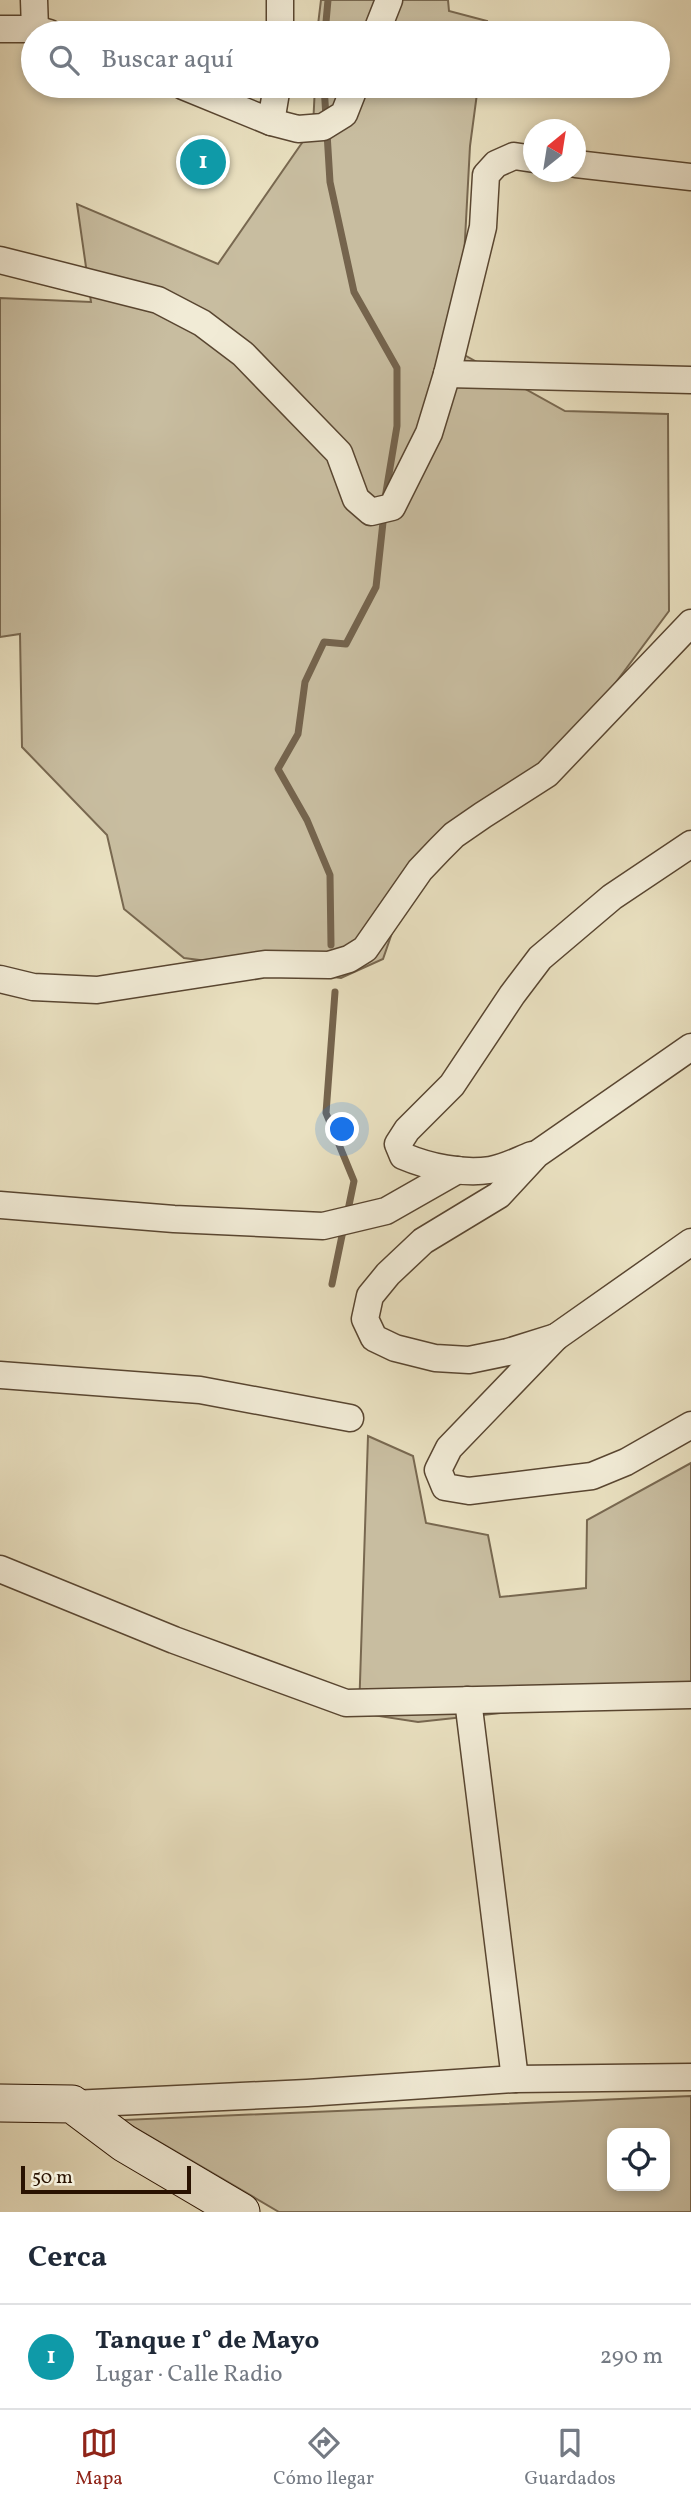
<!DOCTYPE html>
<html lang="es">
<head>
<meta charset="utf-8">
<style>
  body { margin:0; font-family:Vollkorn,serif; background:#f6f6f7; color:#1f2937 }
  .controls { position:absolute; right:21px; bottom:21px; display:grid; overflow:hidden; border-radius:14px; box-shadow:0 4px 10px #0003 }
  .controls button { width:63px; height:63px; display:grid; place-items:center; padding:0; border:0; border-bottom:2px solid #e0e1e3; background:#fff; color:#1f2937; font:35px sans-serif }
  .compass { position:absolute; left:523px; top:119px; width:63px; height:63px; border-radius:50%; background:#fff; box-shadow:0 4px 10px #0003; rotate:30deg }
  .scale { position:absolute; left:21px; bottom:18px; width:170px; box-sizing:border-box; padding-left:7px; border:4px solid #291201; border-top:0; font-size:19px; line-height:24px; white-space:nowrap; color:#291201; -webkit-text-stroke:5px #f1ebd6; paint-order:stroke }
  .you { position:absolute; left:343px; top:1130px; width:24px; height:24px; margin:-18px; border:5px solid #fff; border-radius:50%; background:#1a73e8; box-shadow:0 0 0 10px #1a73e833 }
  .badge { display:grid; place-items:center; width:46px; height:46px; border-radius:50%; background:#8f2418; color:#fff; font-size:23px; font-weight:700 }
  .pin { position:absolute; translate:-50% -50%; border:4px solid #fff; box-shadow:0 2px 7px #0006 }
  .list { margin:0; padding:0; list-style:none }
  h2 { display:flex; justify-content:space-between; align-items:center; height:91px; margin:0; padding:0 28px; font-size:30px }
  h2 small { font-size:23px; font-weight:400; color:#747a83 }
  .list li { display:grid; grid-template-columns:46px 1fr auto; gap:21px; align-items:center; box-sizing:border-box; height:105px; padding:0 28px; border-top:2px solid #e0e1e3 }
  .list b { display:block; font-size:26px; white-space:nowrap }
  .list p { margin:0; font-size:23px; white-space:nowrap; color:#747a83 }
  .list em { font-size:23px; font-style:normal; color:#747a83 }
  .icon { flex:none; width:38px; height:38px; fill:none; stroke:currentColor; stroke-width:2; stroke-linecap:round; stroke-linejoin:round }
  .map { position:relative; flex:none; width:691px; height:2212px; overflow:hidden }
  .search { position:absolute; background:#fff; box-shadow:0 4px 10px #0003; left:21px; right:21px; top:21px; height:77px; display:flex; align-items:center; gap:18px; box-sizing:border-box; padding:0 24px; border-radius:38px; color:#747a83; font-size:26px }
  .sheet { height:196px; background:#fff }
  nav { display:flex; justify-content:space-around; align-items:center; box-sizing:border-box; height:98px; border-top:2px solid #e0e1e3; background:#fff; font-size:19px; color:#747a83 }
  nav a { display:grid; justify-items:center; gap:4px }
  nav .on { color:#8f2418 }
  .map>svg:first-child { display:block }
  .green { fill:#c8bda0; stroke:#786850; stroke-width:2; fill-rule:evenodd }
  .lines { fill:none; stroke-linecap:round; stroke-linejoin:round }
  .stream { stroke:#75644d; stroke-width:7 }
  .street-casing { stroke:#594631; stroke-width:29 }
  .secondary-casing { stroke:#291201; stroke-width:39 }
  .street { stroke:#f1ebd6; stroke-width:26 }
  .secondary { stroke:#f1ebd6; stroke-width:37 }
</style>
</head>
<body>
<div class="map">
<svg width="691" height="2212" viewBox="0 0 691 2212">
  <rect width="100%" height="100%" fill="#e9e0c0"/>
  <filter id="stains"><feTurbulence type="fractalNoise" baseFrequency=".00286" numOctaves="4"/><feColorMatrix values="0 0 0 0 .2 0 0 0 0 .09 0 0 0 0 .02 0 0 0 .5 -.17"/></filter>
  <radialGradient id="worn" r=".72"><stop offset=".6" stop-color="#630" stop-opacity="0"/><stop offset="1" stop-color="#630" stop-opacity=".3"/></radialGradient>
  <!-- green -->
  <g class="green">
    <polygon points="321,0 448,0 449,11 487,21 485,33 317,33"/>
    <polygon points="315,86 478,86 470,146 459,352 565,411 668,414 669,611 596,709 491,812 413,872 383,959 341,978 184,958 124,909 107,835 22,747 20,634 0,637 0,298 91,302 77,204 218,264 313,127"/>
    <polygon points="368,1436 413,1456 426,1523 488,1535 500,1597 586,1588 587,1520 691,1463 691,1698 538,1709 418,1722 359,1713"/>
    <path d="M691,2096v116h-412l-157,-92zM612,2133h53v53h-53z"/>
  </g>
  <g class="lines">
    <!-- stream -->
    <g class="stream">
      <polyline points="325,33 328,0"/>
      <polyline points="324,86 326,117"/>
      <polyline points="327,133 330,182 354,292 397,368 397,426 385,498"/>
      <polyline points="331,945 330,875 307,820 278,769 298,734 305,682 324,642 346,644 376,587 384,513"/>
      <polyline points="335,992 326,1113 354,1181 347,1215"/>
      <polyline points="332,1284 344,1226"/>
    </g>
    <defs>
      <g id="street">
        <polyline points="34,0 35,29"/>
        <polyline points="0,29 35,29 49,33"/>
        <polyline points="280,33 280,0"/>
        <polyline points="376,33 389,0"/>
        <polyline points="183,86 271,122 277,86"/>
        <polyline points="271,122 298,129 323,127 344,114 355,86"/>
        <polyline points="576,164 691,177"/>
        <polyline points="0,260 158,300 202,323 243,354 339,453 356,499 371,512 392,507 429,433 447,374 483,227 486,175 496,164 514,156 534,159"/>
        <polyline points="447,374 691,380"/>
        <polyline points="0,979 33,987 97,990 265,964 329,965 349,959 365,949 420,870 440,849 454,835 483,815 547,774 691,623"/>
        <path d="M532,1155c-13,5 -28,13 -42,15 -28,4 -61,-3 -87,-14l-5,-12 9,-14 45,-45 60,-90 28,-37 72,-61 79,-53"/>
        <polyline points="0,1205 174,1219 323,1226 386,1211 458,1170"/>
        <polyline points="691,1242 556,1337 449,1448 438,1470 445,1487 469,1491 592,1476 626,1462 691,1425"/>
        <polyline points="556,1337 508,1352 469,1360 435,1358 395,1348 374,1338 365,1319 370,1296 388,1274 423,1241 499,1195 537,1154 691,1047"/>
        <polyline points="0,1375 200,1390 350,1418"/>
        <polyline points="0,1569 174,1640 346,1703 691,1695"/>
        <polyline points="468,1700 515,2079"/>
        <polyline points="72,2104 307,2093 515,2079 691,2077"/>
      </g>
      <polyline id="secondary" points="0,2103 72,2104 124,2143 241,2212"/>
    </defs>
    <!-- street casing -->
    <use href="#street" class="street-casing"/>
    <!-- secondary casing -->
    <use href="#secondary" class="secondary-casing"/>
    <!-- street -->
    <use href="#street" class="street"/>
    <!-- secondary -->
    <use href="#secondary" class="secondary"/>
  </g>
  <rect width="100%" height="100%" filter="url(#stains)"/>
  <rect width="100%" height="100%" fill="url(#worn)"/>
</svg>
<div class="controls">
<button><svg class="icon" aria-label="locate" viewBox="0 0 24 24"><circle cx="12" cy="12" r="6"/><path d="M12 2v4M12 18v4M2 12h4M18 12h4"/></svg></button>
</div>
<svg class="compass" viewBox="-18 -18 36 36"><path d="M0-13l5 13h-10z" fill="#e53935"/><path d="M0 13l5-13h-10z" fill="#747a83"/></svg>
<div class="scale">50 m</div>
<div class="you"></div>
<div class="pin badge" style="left:203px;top:162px;background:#0f9aa8">1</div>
<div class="search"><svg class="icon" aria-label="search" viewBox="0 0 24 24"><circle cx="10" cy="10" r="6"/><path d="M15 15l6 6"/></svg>Buscar aquí</div>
</div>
<section class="sheet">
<h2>Cerca<small></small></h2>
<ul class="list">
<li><span class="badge" style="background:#0f9aa8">1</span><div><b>Tanque 1° de Mayo</b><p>Lugar · Calle Radio</p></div><em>290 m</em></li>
</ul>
</section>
<nav>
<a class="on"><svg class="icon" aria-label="map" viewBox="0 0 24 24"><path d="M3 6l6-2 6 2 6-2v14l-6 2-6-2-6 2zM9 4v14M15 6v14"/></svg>Mapa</a>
<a><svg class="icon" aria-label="directions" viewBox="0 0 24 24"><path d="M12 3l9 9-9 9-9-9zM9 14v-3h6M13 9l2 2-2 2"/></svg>Cómo llegar</a>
<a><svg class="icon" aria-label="saved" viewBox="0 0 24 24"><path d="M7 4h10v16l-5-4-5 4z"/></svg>Guardados</a>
</nav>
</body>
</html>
